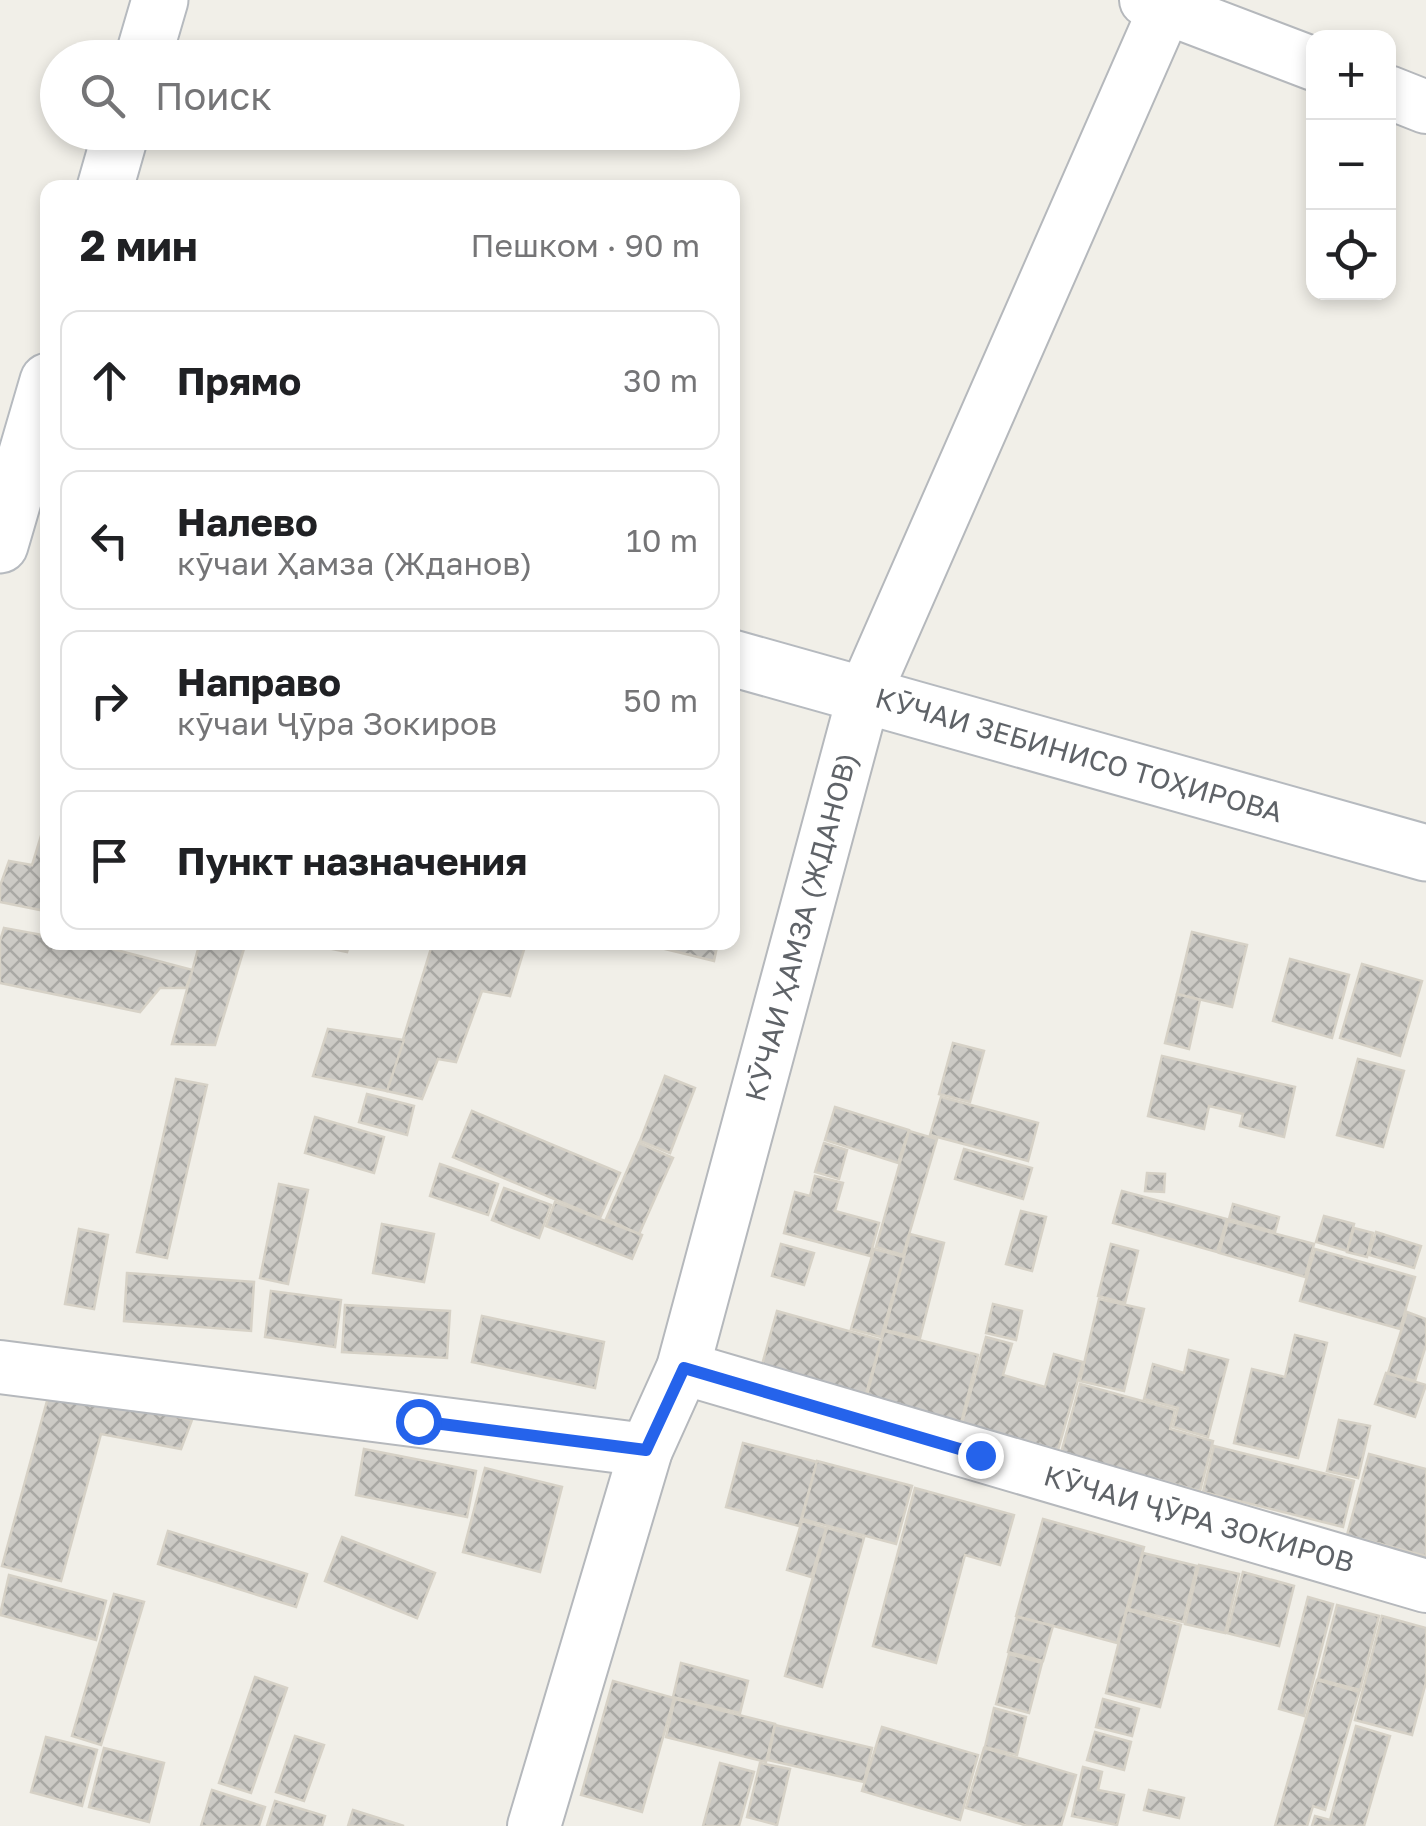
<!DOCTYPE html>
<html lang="ru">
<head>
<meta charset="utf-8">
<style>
  body { margin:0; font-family:"Golos Text",sans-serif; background:#f6f6f6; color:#202124 }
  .controls { position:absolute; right:30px; top:30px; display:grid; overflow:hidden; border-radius:20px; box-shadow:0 5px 15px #0003 }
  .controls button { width:90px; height:90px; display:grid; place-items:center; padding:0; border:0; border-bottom:2px solid #e0e0e0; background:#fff; color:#202124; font:50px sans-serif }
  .stop { position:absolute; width:30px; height:30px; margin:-22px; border:8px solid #2563eb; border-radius:50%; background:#fff }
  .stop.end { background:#2563eb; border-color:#fff; box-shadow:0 2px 10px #0008 }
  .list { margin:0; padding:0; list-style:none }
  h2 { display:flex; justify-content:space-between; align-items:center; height:130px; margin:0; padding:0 40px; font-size:42px }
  h2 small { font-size:32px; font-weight:400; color:#757577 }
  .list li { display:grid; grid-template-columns:65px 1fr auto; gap:30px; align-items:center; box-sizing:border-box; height:140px; margin:0 20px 20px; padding:0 20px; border:2px solid #e0e0e0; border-radius:20px }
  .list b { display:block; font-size:38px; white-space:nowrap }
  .list p { margin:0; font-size:32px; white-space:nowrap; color:#757577 }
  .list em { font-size:32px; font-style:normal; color:#757577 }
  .icon { flex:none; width:55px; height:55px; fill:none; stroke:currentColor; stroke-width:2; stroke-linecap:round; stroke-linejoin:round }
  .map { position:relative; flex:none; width:1426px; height:1826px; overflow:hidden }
  .search { position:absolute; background:#fff; box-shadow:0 5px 15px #0003; left:40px; top:40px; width:700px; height:110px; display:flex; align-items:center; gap:25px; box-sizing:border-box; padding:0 35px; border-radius:55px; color:#757577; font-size:38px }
  .panel { position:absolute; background:#fff; box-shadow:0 5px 15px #0003; left:40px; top:180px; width:700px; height:770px; border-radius:20px }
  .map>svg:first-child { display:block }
  .building { fill:url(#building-cross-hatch); stroke:#d6d1c6; stroke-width:2.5 }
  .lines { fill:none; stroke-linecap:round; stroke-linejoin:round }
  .minor-casing { stroke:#b5b8bc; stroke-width:56 }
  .secondary-casing { stroke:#b6babf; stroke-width:59 }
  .minor { stroke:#fff; stroke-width:52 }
  .secondary { stroke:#fff; stroke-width:55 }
  .route { stroke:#2563eb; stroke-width:12 }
  .labels { text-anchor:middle; stroke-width:8; stroke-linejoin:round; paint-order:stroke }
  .street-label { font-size:28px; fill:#5f6368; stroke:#fff }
</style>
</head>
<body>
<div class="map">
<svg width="1426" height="1826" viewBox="0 0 1426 1826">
  <defs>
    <pattern id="building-cross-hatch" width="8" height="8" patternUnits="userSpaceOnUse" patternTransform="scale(2.5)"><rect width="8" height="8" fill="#cccac5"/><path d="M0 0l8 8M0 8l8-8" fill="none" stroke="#a9a8a4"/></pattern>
  </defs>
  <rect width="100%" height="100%" fill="#f1efe8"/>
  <!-- building -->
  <g class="building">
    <polygon points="48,813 48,902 45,911 0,902 0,886 9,861 32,865"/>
    <polygon points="4,928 48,936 48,942 86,942 193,970 186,988 160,988 140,1012 0,983 0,941"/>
    <polygon points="1192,932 1247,945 1232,1007 1177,994"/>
    <polygon points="200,942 246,942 215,1045 172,1044"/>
    <polygon points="299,942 350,942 347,952"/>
    <polygon points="433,942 526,943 510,996 482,991 456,1062 438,1059 422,1099 387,1091"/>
    <polygon points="658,942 718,942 714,961 657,947"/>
    <polygon points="1290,959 1349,975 1332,1038 1273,1021"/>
    <polygon points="1362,964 1422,981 1400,1056 1340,1038"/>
    <polygon points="1177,994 1200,1000 1189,1049 1165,1043"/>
    <polygon points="328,1029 404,1040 387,1091 313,1076"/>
    <polygon points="953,1043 984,1051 970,1102 939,1094"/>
    <polygon points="1162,1056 1295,1087 1284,1137 1240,1126 1243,1114 1209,1106 1204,1129 1148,1116"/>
    <polygon points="1358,1059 1404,1071 1383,1147 1337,1135"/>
    <polygon points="665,1076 695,1088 670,1153 640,1141"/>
    <polygon points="176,1079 207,1085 167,1258 137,1252"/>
    <polygon points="367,1094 414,1106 407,1135 359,1122"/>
    <polygon points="941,1097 1038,1123 1028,1161 930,1135"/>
    <polygon points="835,1107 909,1130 898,1163 825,1140"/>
    <polygon points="472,1111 620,1173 600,1218 453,1157"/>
    <polygon points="315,1117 384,1137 374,1173 305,1153"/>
    <polygon points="909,1131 937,1139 903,1255 876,1247"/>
    <polygon points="639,1143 673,1158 639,1234 606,1219"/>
    <polygon points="824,1143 847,1150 839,1179 815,1172"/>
    <polygon points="964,1149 1032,1168 1023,1199 955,1179"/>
    <polygon points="440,1164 498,1184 488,1215 430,1196"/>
    <polygon points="1147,1173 1165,1174 1164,1192 1145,1191"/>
    <polygon points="815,1176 843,1183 835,1211 879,1223 870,1256 784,1233 795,1192 810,1196"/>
    <polygon points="279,1184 308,1190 288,1284 260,1278"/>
    <polygon points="504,1188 551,1205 539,1238 492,1220"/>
    <polygon points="1122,1191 1227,1219 1217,1252 1113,1223"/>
    <polygon points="555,1202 642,1235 632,1259 546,1226"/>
    <polygon points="1233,1204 1279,1217 1275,1232 1229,1219"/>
    <polygon points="1021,1211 1046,1217 1032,1271 1006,1264"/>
    <polygon points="1324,1216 1354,1224 1347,1251 1316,1242"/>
    <polygon points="1228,1221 1314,1244 1305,1277 1219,1253"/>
    <polygon points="382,1224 434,1234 424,1282 373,1273"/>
    <polygon points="1354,1228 1373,1233 1367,1257 1347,1252"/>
    <polygon points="79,1229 108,1235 94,1309 65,1304"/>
    <polygon points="1376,1232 1421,1246 1414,1268 1369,1255"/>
    <polygon points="910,1234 944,1243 920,1338 885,1330"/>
    <polygon points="781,1244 814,1253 804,1285 772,1276"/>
    <polygon points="1111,1244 1138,1251 1125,1303 1098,1296"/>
    <polygon points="874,1249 904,1257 881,1337 851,1329"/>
    <polygon points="1315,1249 1415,1277 1400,1329 1300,1301"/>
    <polygon points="127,1273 254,1282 251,1331 124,1321"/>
    <polygon points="271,1291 341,1300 335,1347 265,1337"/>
    <polygon points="1099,1299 1144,1309 1124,1391 1080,1381"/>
    <polygon points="993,1304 1022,1311 1016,1340 986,1333"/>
    <polygon points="345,1305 450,1311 447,1358 342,1352"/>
    <polygon points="777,1311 881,1340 864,1401 760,1372"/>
    <polygon points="1407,1312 1426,1319 1426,1345 1415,1381 1388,1373"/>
    <polygon points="482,1316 604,1342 595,1388 472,1362"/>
    <polygon points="884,1331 978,1355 961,1423 866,1399"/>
    <polygon points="1295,1335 1327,1343 1298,1458 1234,1443 1252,1369 1285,1377"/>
    <polygon points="986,1337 1012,1344 1003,1375 1045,1387 1054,1354 1083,1362 1058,1450 962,1423"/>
    <polygon points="1189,1350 1228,1360 1208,1437 1173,1427 1178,1408 1144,1399 1153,1364 1184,1373"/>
    <polygon points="1386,1373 1426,1385 1415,1417 1375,1404"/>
    <polygon points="1080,1384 1175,1410 1170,1429 1213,1441 1200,1491 1061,1453"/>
    <polygon points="50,1390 192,1420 181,1449 101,1434 61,1581 2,1566"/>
    <polygon points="1339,1420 1370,1426 1358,1478 1327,1471"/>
    <polygon points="743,1443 817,1462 799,1526 726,1507"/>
    <polygon points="1214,1446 1354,1481 1343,1527 1203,1492"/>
    <polygon points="364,1449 476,1471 467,1517 356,1495"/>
    <polygon points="1369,1454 1426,1469 1426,1556 1347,1535"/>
    <polygon points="817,1461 912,1486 896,1544 802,1519"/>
    <polygon points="485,1468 562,1487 540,1572 463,1552"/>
    <polygon points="915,1488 1014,1515 1000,1565 965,1555 936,1663 873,1646"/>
    <polygon points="1043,1519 1144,1547 1117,1643 1016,1616"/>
    <polygon points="802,1521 826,1528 811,1577 787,1570"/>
    <polygon points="827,1528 864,1538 822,1687 785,1676"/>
    <polygon points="168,1531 307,1574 296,1607 158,1564"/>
    <polygon points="342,1537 435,1573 417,1618 325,1581"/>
    <polygon points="1143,1553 1197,1566 1183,1622 1129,1609"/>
    <polygon points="1199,1565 1239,1574 1225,1633 1185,1624"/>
    <polygon points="1243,1572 1294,1586 1279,1646 1227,1633"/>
    <polygon points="9,1575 106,1601 96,1640 0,1615"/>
    <polygon points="114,1594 144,1602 101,1745 72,1736"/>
    <polygon points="1308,1597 1333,1604 1304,1716 1279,1709"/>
    <polygon points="1337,1605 1379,1616 1360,1690 1318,1679"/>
    <polygon points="1127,1610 1181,1625 1160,1707 1106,1693"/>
    <polygon points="1382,1616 1426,1628 1426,1682 1412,1735 1355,1720"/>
    <polygon points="1017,1617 1053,1626 1043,1661 1008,1652"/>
    <polygon points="1009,1654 1042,1663 1029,1713 996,1704"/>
    <polygon points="681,1663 748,1681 740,1713 673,1697"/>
    <polygon points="255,1677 287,1688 251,1793 219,1783"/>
    <polygon points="1317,1680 1359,1692 1325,1810 1313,1806 1307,1826 1275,1826"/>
    <polygon points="613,1681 674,1698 642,1812 581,1795"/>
    <polygon points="675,1699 775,1724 766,1762 666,1737"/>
    <polygon points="1103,1699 1139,1709 1132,1736 1096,1727"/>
    <polygon points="994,1708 1026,1717 1017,1755 985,1747"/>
    <polygon points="775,1725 872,1748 864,1782 768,1760"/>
    <polygon points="1356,1726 1390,1736 1364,1826 1312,1826 1315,1816 1330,1820"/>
    <polygon points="882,1727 978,1755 960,1820 862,1791"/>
    <polygon points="1095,1732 1131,1742 1124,1770 1087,1760"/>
    <polygon points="295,1736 324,1745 304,1801 276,1792"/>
    <polygon points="46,1737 97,1750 82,1806 31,1792"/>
    <polygon points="104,1748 164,1763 149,1822 89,1807"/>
    <polygon points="984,1748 1076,1775 1061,1826 1028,1826 966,1808"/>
    <polygon points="720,1763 754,1772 739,1826 703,1826"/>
    <polygon points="760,1763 790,1769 777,1825 747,1817"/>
    <polygon points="1083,1767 1102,1772 1098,1790 1124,1795 1117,1825 1072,1816"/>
    <polygon points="212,1790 265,1807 259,1826 201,1826"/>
    <polygon points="1149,1790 1184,1798 1179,1818 1144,1810"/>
    <polygon points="275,1801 325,1816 322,1826 267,1826"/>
    <polygon points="353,1810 404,1826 348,1826"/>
  </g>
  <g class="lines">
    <defs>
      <g id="minor">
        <polyline points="1146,0 1314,64"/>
        <polyline points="1388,92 1426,107"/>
        <polyline points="0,1367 646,1450"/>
        <polyline points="683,1368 1426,1586"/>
        <polyline points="534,1826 646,1450 683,1368 864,695 1169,0"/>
      </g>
      <g id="secondary">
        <polyline points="143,58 160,0"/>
        <polyline points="105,188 121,132"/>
        <polyline points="0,545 48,381"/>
        <polyline points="732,658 1426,853"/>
      </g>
    </defs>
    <!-- minor casing -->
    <use href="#minor" class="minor-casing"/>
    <!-- secondary casing -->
    <use href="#secondary" class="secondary-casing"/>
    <!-- minor -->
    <use href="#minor" class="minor"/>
    <!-- secondary -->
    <use href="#secondary" class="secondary"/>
  </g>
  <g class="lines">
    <!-- route -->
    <polyline class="route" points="418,1421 646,1450 684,1368 980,1455"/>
  </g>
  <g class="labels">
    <!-- street labels -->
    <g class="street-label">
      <text transform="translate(1079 755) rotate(16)" y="10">КӮЧАИ ЗЕБИНИСО ТОҲИРОВА</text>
      <text transform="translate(801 927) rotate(-75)" y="10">КӮЧАИ ҲАМЗА (ЖДАНОВ)</text>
      <text transform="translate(1199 1519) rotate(16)" y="10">КӮЧАИ ҶӮРА ЗОКИРОВ</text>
    </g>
  </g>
</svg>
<div class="controls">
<button>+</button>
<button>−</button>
<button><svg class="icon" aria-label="locate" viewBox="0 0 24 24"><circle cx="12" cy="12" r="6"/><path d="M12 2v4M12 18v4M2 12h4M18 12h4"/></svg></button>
</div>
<div class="stop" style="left:418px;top:1421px"></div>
<div class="stop end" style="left:980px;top:1455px"></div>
<div class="search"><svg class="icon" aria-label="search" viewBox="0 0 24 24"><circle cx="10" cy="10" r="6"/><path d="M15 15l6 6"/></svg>Поиск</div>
<section class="panel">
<h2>2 мин<small>Пешком · 90 m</small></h2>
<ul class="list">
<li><svg class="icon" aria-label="ahead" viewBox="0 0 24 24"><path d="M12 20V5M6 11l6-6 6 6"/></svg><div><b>Прямо</b></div><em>30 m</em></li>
<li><svg class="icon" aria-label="left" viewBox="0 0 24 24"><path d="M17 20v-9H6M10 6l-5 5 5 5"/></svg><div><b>Налево</b><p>кӯчаи Ҳамза (Жданов)</p></div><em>10 m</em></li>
<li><svg class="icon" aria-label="right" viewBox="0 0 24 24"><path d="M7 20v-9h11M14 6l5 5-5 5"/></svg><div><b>Направо</b><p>кӯчаи Ҷӯра Зокиров</p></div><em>50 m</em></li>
<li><svg class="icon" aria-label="arrive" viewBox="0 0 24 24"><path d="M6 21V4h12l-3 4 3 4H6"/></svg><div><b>Пункт назначения</b></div></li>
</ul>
</section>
</div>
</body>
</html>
